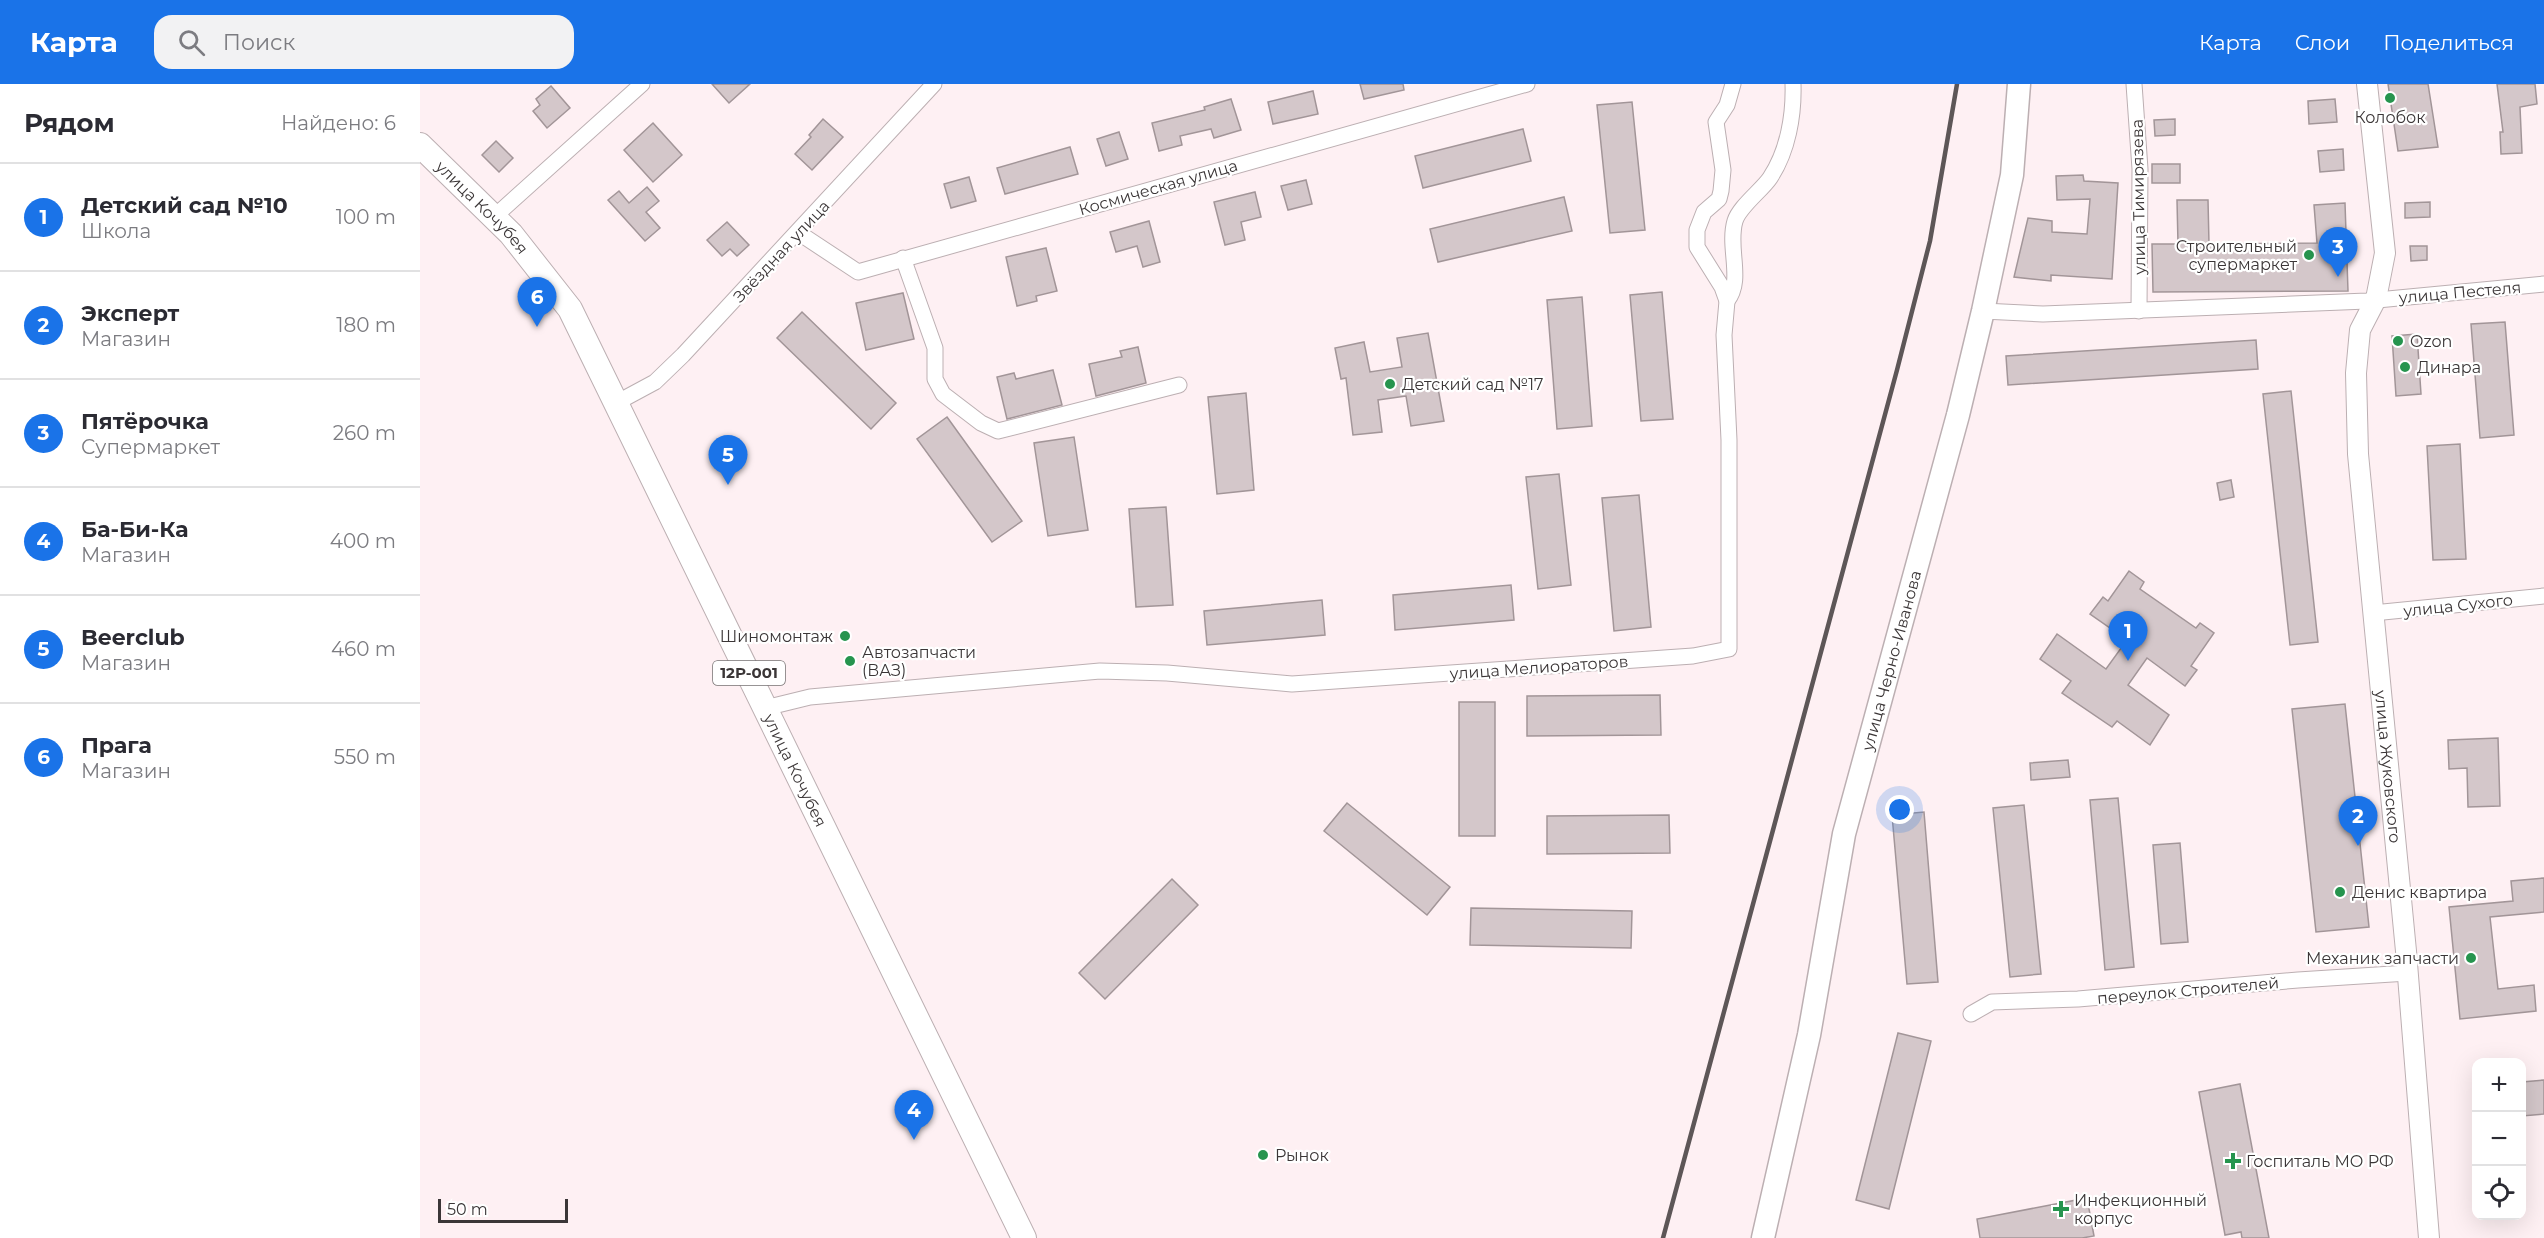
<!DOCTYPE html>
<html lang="ru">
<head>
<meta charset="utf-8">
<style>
  body { margin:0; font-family:Montserrat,sans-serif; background:#f2f2f3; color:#2b2b33 }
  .controls { position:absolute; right:18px; bottom:18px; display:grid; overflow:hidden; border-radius:12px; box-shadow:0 6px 24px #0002 }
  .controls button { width:54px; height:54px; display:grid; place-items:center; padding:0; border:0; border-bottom:2px solid #e1e1e2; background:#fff; color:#2b2b33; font:30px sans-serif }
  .scale { position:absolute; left:18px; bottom:15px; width:130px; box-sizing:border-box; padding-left:6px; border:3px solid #3b3637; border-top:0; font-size:16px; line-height:21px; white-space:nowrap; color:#3b3637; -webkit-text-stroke:4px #fff; paint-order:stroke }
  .you { position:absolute; left:1480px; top:726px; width:21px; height:21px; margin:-15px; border:4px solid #fff; border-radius:50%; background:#1a73e8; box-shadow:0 0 0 9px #1a73e833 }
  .badge { display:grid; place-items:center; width:39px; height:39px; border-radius:50%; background:#1a73e8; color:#fff; font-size:20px; font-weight:700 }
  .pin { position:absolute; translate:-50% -50px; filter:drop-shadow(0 2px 3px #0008) }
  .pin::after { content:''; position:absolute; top:32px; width:21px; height:18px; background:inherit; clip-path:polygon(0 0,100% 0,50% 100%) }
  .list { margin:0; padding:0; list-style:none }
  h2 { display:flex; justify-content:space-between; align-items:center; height:78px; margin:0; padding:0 24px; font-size:26px }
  h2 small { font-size:20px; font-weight:400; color:#7c7c81 }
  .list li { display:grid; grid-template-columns:39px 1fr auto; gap:18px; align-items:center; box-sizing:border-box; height:108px; padding:0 24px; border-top:2px solid #e1e1e2 }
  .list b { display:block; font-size:22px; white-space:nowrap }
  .list p { margin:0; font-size:20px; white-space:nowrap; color:#7c7c81 }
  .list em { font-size:20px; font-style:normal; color:#7c7c81 }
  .icon { flex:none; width:33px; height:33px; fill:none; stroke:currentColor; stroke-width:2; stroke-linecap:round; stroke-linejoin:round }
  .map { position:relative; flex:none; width:2124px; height:1154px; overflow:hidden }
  header { display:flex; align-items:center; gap:36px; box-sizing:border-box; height:84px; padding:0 30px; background:#1a73e8; color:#fff }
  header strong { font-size:28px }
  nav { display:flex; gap:33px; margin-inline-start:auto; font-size:21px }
  .search { width:420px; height:54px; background:#f2f2f3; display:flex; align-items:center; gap:15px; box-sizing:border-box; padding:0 21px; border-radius:18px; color:#7c7c81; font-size:22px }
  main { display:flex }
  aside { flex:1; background:#fff }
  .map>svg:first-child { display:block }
  .building { fill:#d4c7ca; stroke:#a29598; stroke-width:1.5 }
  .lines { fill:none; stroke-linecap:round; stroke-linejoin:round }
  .minor-casing { stroke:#bcafb2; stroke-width:17 }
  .tertiary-casing { stroke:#bcafb2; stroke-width:22 }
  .secondary-casing { stroke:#bcafb2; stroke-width:25 }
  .primary-casing { stroke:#bcafb2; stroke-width:26 }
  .minor { stroke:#fff; stroke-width:15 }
  .tertiary { stroke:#fff; stroke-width:20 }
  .secondary { stroke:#fff; stroke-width:22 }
  .primary { stroke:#fff; stroke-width:24 }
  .rail { stroke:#5d5657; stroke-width:4.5 }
  .poi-dot { fill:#26944e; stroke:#fff; stroke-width:2 }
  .labels { text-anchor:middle; stroke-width:4.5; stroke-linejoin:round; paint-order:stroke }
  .shield { fill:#fff; stroke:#767273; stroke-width:1.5 }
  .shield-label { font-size:15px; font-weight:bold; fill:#3b3637 }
  .poi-label { font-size:16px; fill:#3b3637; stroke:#fff; text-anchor:start }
  .street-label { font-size:16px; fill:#3b3637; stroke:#fff }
</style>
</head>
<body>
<header>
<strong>Карта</strong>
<div class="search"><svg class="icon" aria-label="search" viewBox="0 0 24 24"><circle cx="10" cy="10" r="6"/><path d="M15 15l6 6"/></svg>Поиск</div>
<nav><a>Карта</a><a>Слои</a><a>Поделиться</a></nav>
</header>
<main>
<aside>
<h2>Рядом<small>Найдено: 6</small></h2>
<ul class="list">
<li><span class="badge">1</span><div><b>Детский сад №10</b><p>Школа</p></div><em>100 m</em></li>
<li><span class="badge">2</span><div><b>Эксперт</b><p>Магазин</p></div><em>180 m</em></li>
<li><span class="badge">3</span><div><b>Пятёрочка</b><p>Супермаркет</p></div><em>260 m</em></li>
<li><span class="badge">4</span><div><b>Ба-Би-Ка</b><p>Магазин</p></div><em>400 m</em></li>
<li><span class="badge">5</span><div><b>Beerclub</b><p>Магазин</p></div><em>460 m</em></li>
<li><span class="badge">6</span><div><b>Прага</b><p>Магазин</p></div><em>550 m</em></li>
</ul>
</aside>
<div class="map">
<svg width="2124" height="1154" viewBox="0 0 2124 1154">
  <rect width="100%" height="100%" fill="#fef0f3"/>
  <!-- building -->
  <g class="building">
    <polygon points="292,0 330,0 309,19"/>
    <polygon points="940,0 983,0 984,6 944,15"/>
    <polygon points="1968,0 2008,0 2018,63 1978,67"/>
    <polygon points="2077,0 2115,0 2117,20 2100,23 2102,69 2081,70 2080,48 2083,48"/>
    <polygon points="131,2 150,24 127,44 113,27 120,21 116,15"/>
    <polygon points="893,7 898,30 853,40 848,18"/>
    <polygon points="811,15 821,46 794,54 791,45 760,52 762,61 739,67 732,39 785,26 784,23"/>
    <polygon points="1915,15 1917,38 1889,40 1888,17"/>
    <polygon points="1212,18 1225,146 1190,149 1177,21"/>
    <polygon points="403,35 423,53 392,86 375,70 391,53 389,51"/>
    <polygon points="1755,35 1755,51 1735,52 1734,36"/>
    <polygon points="233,39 262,71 233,98 204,66"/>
    <polygon points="1103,45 1111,77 1003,104 995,72"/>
    <polygon points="699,48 708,75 686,82 677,55"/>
    <polygon points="76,57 93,74 79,88 62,71"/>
    <polygon points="650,63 658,90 585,110 577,84"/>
    <polygon points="1923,65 1924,86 1900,88 1898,67"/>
    <rect x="1732" y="80" width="28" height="19"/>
    <polygon points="1663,91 1664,97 1698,99 1692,195 1631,191 1631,197 1594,193 1608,134 1632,137 1632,148 1667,150 1670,115 1637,116 1636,92"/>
    <polygon points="549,93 556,117 531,124 524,100"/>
    <polygon points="886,96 892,120 868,126 861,102"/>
    <polygon points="227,103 239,117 226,128 240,144 225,157 188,116 199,107 209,119"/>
    <polygon points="835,108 841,133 821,138 825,156 805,161 794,118"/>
    <polygon points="1144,113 1152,147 1018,178 1010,145"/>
    <polygon points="1757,116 1788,116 1789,160 1897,159 1894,121 1925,119 1928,207 1733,208 1732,160 1758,160"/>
    <polygon points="2010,118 2010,133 1985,134 1985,119"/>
    <polygon points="729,137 740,178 723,183 717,162 696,168 690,148"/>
    <polygon points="307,138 329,161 317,172 310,165 302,172 287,156"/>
    <polygon points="1990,162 2007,162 2007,176 1991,177"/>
    <polygon points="626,164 637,207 616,212 617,217 597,222 586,173"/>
    <polygon points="1242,208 1253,335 1221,337 1210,211"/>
    <polygon points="483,209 494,255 446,266 436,219"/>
    <polygon points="1162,213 1172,342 1137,345 1127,216"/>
    <polygon points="382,228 476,319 451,345 357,254"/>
    <polygon points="2085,238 2094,351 2060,354 2051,240"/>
    <polygon points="1008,249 1024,337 991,342 986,312 958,316 962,348 933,351 926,294 921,295 915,264 944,258 950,288 982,283 977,254"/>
    <polygon points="1997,250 2001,310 1976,312 1972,252"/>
    <polygon points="1836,256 1838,285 1588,301 1586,272"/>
    <polygon points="718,263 726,299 676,312 669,280 702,273 700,267"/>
    <polygon points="633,286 642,321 587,335 577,293 594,289 596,295"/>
    <polygon points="1871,307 1898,558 1870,561 1843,310"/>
    <polygon points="826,309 834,406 797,410 788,313"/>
    <polygon points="527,333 602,437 572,458 497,355"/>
    <polygon points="654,353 668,446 628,452 614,359"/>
    <polygon points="2040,360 2046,475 2013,476 2007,362"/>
    <polygon points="1139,390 1151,501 1118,505 1106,393"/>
    <polygon points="1811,396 1814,413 1800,416 1797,399"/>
    <polygon points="1219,411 1231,543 1194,547 1182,414"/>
    <polygon points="746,423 753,521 716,523 709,425"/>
    <polygon points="1709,487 1724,498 1720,505 1776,544 1780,539 1794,549 1771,582 1777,586 1765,602 1727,574 1708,601 1749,631 1730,661 1697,637 1692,643 1642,609 1651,597 1620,575 1637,550 1686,585 1707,556 1670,530 1683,513 1688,517"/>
    <polygon points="1091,501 1094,536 975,546 973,511"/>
    <polygon points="902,516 905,551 787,561 784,527"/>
    <polygon points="1240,611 1241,651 1107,652 1107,612"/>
    <rect x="1039" y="618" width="36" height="134"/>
    <polygon points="1925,620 1949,843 1896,848 1872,625"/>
    <polygon points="2078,654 2080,722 2048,723 2047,684 2029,685 2028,656"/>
    <polygon points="1648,676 1650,693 1611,696 1610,679"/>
    <polygon points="1698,714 1714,883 1685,886 1670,716"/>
    <polygon points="927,719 1030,803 1007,831 904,747"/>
    <polygon points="1604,721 1621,890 1590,893 1573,724"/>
    <polygon points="1504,728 1518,898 1487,900 1472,731"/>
    <polygon points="1249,731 1250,769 1127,770 1127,732"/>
    <polygon points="1760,759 1768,858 1741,860 1733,761"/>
    <polygon points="2124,794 2124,828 2070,833 2078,905 2114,901 2116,927 2040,935 2029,823 2093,817 2091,797"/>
    <polygon points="752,795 778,821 685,915 659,889"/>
    <polygon points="1051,824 1212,827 1211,864 1050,861"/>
    <polygon points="1478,949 1511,957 1469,1125 1436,1116"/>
    <polygon points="2124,996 2124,1030 2102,1032 2102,998"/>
    <polygon points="1820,1000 1849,1154 1822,1154 1821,1148 1805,1151 1779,1008"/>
    <polygon points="1667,1114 1674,1152 1662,1154 1560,1154 1557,1135"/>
  </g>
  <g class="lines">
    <defs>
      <g id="minor">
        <polyline points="1714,0 1720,85 1719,227"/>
        <polyline points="74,133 222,0"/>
        <polyline points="379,149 438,188 1107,0"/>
        <polyline points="483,174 515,264 515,295 523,310 561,339 578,347 759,301"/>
        <path d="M1307,217c17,-21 0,-53 8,-80 4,-14 27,-31 35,-43 18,-27 24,-63 23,-94"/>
        <polyline points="1563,227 1623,230 1947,217 2124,200"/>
        <polyline points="196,319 235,298 263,271 514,0"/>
        <polyline points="1953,529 2124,512"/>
        <polyline points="345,624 390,613 680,587 747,589 872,600 1273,572 1309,565 1309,356 1304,251 1307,217 1302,203 1277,163 1277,146 1284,128 1299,115 1301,107 1303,86 1296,38 1307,21 1313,0"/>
        <polyline points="1551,930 1572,918 1658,915 1878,896 1988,889"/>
      </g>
      <g id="tertiary">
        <path id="s1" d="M1947,0l18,169 -9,46 -16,31 -4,43 2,81 48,497 23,287"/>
      </g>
      <g id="secondary">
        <path id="s2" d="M1343,1154l46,-203 35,-201 114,-419 25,-104 29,-136 7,-91"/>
      </g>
      <g id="primary">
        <path id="s3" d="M0,61l91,89 59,75 454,929"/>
      </g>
    </defs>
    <!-- minor casing -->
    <use href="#minor" class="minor-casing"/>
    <!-- tertiary casing -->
    <use href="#tertiary" class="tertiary-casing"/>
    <!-- secondary casing -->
    <use href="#secondary" class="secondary-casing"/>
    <!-- primary casing -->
    <use href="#primary" class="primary-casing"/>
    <!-- minor -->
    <use href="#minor" class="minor"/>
    <!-- tertiary -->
    <use href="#tertiary" class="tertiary"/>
    <!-- secondary -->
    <use href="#secondary" class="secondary"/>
    <!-- primary -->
    <use href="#primary" class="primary"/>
    <!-- rail -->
    <polyline class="rail" points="1243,1154 1477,286 1510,157 1537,0"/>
  </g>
  <!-- markers -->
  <g class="poi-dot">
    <circle cx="1970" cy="14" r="6"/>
    <circle cx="1889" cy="171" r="6"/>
    <circle cx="1978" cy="257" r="6"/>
    <circle cx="1985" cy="283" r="6"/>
    <circle cx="970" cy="300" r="6"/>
    <circle cx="425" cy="552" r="6"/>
    <circle cx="430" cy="577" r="6"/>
    <circle cx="1920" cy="808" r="6"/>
    <circle cx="2051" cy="874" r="6"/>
    <circle cx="843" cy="1071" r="6"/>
    <path d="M1810 1068h6v6h6v6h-6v6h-6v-6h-6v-6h6z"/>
    <path d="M1638 1116h6v6h6v6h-6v6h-6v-6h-6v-6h6z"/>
  </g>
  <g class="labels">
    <!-- shield labels -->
    <rect class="shield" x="293" y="577" width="72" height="24" rx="4.5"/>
    <g class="shield-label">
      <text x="329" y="594">12Р-001</text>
    </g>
    <!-- poi labels -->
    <g class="poi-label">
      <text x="1970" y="39" text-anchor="middle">Колобок</text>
      <text x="1877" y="168" text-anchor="end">Строительный<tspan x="1877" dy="18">супермаркет</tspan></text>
      <text x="1990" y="263">Ozon</text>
      <text x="1997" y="289">Динара</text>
      <text x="982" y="306">Детский сад №17</text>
      <text x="413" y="558" text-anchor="end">Шиномонтаж</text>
      <text x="442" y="574">Автозапчасти<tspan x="442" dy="18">(ВАЗ)</tspan></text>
      <text x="1932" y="814">Денис квартира</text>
      <text x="2039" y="880" text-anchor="end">Механик запчасти</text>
      <text x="855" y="1077">Рынок</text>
      <text x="1826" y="1083">Госпиталь МО РФ</text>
      <text x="1654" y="1122">Инфекционный<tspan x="1654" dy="18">корпус</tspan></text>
    </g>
    <!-- street labels -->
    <g class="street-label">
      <text transform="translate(738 103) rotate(-16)" y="6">Космическая улица</text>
      <text transform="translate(1718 113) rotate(-91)" y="6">улица Тимирязева</text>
      <text dy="6" stroke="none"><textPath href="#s3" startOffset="88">улица Кочубея</textPath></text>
      <text transform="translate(361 167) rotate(-47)" y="6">Звёздная улица</text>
      <text transform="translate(2040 208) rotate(-5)" y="6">улица Пестеля</text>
      <text transform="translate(2038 521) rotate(-6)" y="6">улица Сухого</text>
      <text dy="6" stroke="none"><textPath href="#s2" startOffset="592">улица Черно-Иванова</textPath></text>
      <text transform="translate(1119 583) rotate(-4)" y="6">улица Мелиораторов</text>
      <text dy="6" stroke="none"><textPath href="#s1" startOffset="690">улица Жуковского</textPath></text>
      <text dy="6" stroke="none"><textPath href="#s3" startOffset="736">улица Кочубея</textPath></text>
      <text transform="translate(1768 906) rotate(-5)" y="6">переулок Строителей</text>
    </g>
  </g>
</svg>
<div class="controls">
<button>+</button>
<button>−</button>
<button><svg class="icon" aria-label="locate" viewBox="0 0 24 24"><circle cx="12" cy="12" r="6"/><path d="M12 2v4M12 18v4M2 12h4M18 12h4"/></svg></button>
</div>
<div class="scale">50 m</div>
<div class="you"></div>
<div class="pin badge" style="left:1708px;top:577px">1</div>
<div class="pin badge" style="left:1938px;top:762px">2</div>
<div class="pin badge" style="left:1918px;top:193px">3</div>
<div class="pin badge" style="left:494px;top:1056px">4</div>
<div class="pin badge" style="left:308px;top:401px">5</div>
<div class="pin badge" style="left:117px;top:243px">6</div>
</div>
</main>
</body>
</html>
